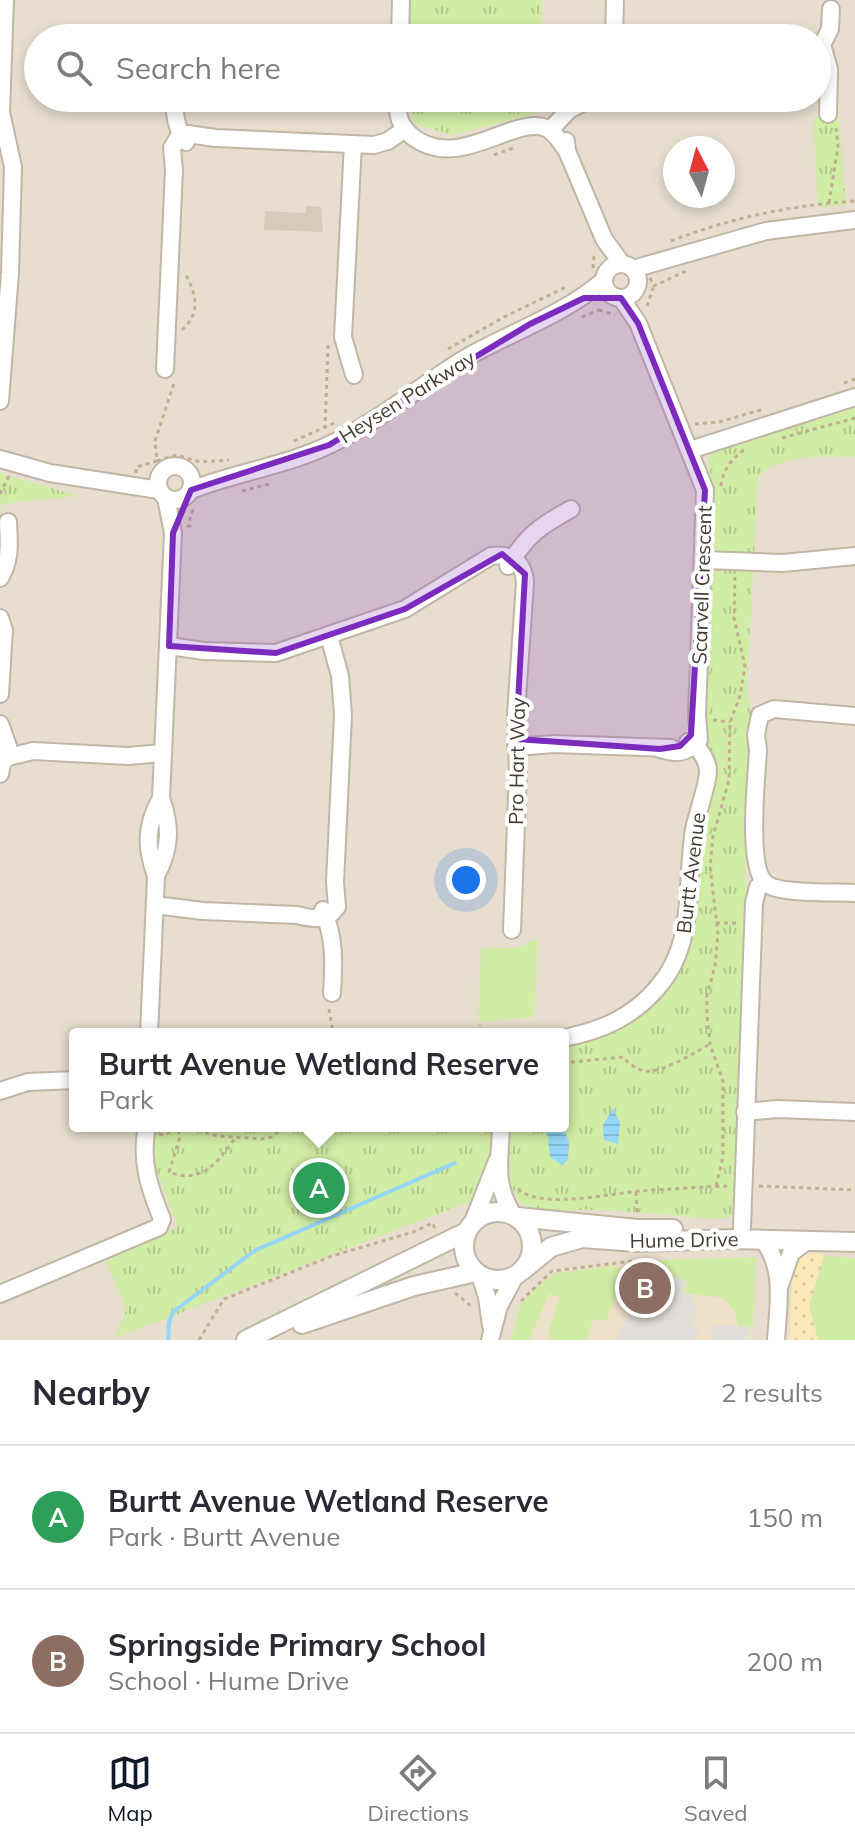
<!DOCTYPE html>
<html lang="en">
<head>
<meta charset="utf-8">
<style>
  body { margin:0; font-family:Mulish,sans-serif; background:#f2f2f3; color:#2b2b33 }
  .compass { position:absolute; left:663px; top:136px; width:72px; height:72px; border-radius:50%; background:#fff; box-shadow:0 4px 12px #0003; rotate:354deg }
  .you { position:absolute; left:466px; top:880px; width:28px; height:28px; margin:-20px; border:6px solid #fff; border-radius:50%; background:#1a73e8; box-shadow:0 0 0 12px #1a73e833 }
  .badge { display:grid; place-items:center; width:52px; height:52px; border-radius:50%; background:#111827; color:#fff; font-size:26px; font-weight:700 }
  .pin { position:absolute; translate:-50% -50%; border:4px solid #fff; box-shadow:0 2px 8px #0006 }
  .popup { position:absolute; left:69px; top:1028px; width:500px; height:104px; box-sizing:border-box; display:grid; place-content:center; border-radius:8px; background:#fff; filter:drop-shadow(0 2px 6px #0005); font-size:26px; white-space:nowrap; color:#7c7c81 }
  .popup b { font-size:30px; color:#2b2b33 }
  .popup::after { content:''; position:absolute; left:50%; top:100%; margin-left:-16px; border:16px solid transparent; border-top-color:#fff }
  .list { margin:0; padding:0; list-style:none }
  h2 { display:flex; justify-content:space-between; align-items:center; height:104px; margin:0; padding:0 32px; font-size:34px }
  h2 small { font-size:26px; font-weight:400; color:#7c7c81 }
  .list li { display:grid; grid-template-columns:52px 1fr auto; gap:24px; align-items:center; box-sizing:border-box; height:144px; padding:0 32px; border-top:2px solid #e1e1e2 }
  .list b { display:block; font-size:30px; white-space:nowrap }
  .list p { margin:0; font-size:26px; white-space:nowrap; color:#7c7c81 }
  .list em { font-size:26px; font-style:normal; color:#7c7c81 }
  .icon { flex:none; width:44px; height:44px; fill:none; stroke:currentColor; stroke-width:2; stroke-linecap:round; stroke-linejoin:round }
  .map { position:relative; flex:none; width:855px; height:1340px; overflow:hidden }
  .search { position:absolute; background:#fff; box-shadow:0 4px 12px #0003; left:24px; right:24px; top:24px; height:88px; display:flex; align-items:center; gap:20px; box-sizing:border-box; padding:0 28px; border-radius:44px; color:#7c7c81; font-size:30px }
  .sheet { height:392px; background:#fff }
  nav { display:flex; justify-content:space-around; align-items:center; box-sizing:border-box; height:112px; border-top:2px solid #e1e1e2; background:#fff; font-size:22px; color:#7c7c81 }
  nav a { display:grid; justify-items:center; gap:4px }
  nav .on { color:#111827 }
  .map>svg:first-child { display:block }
  .residential { fill:#e7decf; fill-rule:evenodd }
  .education { fill:#eee1c9 }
  .grass { fill:#d1eca5 }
  .sand { fill:url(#sand-dots) }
  .park { fill:url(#park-tufts) }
  .parking { fill:#e2dfdb }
  .water { fill:url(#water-rules) }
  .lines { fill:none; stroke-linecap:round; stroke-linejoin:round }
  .stream { stroke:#96d7f7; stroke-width:4 }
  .building { fill:#d8cab9 }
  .minor-casing { stroke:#c1b6a6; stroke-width:20 }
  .tertiary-casing { stroke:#c1b6a6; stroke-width:22 }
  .path { stroke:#c2ae93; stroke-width:3; stroke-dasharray:4 4; stroke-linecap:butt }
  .minor { stroke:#fff; stroke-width:16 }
  .tertiary { stroke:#fff; stroke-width:18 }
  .marked { fill:#7b2cbf; fill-opacity:0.2; stroke:#7b2cbf; stroke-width:6; stroke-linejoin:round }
  .labels { text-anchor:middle; stroke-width:8; stroke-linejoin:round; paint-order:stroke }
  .street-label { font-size:20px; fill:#443c32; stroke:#fff }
</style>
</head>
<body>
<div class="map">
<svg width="855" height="1340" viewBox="0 0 855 1340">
  <defs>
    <pattern id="sand-dots" width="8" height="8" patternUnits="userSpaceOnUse" patternTransform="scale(2)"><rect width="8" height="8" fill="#fce9b8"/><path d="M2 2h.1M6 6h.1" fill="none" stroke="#d9c99f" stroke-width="1.8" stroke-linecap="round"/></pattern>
    <pattern id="park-tufts" width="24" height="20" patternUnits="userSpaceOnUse" patternTransform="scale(2)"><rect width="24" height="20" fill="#d1eca5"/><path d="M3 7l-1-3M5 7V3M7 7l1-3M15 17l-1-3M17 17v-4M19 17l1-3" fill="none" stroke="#b5cb8e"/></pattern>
    <pattern id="water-rules" width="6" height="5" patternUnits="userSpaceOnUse" patternTransform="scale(2)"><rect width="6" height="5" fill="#96d7f7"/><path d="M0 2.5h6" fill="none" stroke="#82b9d4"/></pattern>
  </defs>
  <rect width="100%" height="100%" fill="#f3ece1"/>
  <!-- residential -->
  <path class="residential" d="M0,0h855v1340h-855zM38,38h779v60h-779zM675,148h48v48h-48zM75,1034h488v92h-488z"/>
  <!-- education -->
  <polygon class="education" points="756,1257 753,1340 511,1340 519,1303 553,1274 663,1260"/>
  <!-- grass -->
  <g class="grass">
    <polygon points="538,938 534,1017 478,1022 481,948 518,948"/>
    <polygon points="824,1256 855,1258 855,1340 818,1340 809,1306"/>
    <polygon points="756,1257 753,1327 738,1326 735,1311 724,1298 684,1293 687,1282 660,1270 659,1260"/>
    <polygon points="613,1265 622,1270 623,1279 606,1321 593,1319 586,1340 551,1340 549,1329 560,1298 549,1293 530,1338 528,1340 511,1340 520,1304 553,1274"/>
  </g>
  <!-- sand -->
  <polygon class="sand" points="796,1253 820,1254 824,1256 809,1306 818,1340 789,1340 792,1286 787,1286"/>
  <!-- park -->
  <g class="park">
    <polygon points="409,0 542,0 541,38 407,38"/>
    <polygon points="405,98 574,98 553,109 452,135 415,124"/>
    <polygon points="839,117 846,205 818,207 813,118"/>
    <path d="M855,406v51c-27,-1 -79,-3 -97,20l-11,216 5,23 -7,162 6,16 -16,318 -5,5 -15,2c-40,-3 -81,-8 -121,-9 -27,-1 -49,5 -74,-7l-12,-24v-53h55v-80l37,-8 23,-11 23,-16 28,-32 13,-26 7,-22 5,-76 12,-61 -7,-48 10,-238 -6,-50 8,-9 102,-29z"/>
    <polygon points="0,473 79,496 1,504 0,515"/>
    <polygon points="156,1126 491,1126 490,1154 471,1201 115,1338 126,1310 105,1258 178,1227 153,1162"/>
  </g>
  <!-- parking -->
  <g class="parking">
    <polygon points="659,1271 686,1281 682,1293 690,1295 697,1312 689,1323 699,1329 695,1340 617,1340 642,1280 654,1283"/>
    <polygon points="713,1325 748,1327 748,1340 712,1340"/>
  </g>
  <!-- water -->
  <g class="water">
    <polygon points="613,1108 620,1123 618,1144 604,1140 603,1125"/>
    <polygon points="562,1126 569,1141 568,1160 562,1165 550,1157 548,1137 543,1127"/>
  </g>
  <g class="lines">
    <!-- stream -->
    <polyline class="stream" points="168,1340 169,1323 173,1312 254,1251 455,1163"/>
  </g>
  <!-- building -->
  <polygon class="building" points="306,206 321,207 323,232 264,230 265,211 306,213"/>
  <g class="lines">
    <defs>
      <g id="minor">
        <polyline points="400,38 401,0"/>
        <polyline points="614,38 615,0"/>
        <path d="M175,98c-1,18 1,29 11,44"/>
        <path d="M398,98c-1,17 1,28 15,39 46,35 100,-22 133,-9 8,3 16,16 21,23"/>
        <polyline points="828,114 829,69 822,45 830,29 831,9"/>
        <polyline points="550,130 569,110 592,98"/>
        <polyline points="566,141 567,151 604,239 622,264"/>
        <polyline points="353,144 343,337 354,375"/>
        <circle cx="621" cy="281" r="17"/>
        <polyline points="633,269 766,231 855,220"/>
        <path d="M621,298l17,25 67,167 -8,226 2,24c-13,13 -21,15 -39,9"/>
        <polyline points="165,369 174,170 172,148 177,139 188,134 215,138 374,145 388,141 405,129"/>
        <polyline points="0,401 10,273 13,167 1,112 5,0"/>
        <polyline points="690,450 855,397"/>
        <polyline points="0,459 50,473 159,490"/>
        <circle cx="175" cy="483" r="17"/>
        <path d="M191,490c46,-18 95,-24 140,-46 50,-24 92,-61 140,-89 44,-24 95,-42 133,-75"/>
        <polyline points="703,560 783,563 855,556"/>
        <path d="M508,566c19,-31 32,-40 63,-57"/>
        <path d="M0,578c11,-18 9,-35 8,-56"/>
        <polyline points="0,618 4,630 0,694"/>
        <path d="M169,646l35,5 72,2 129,-44 86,-53c20,-3 33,6 34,27l-9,131 2,57 -6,159"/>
        <path d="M855,716l-81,-7 -14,6 -4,20 2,15c-1,26 -13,122 10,135 15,9 67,7 87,8"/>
        <polyline points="0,724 8,746 8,757"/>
        <polyline points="516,747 554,744 671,748"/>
        <polyline points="0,774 2,763 8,757 33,751 128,756 163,753"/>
        <path d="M156,876c15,-28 15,-50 5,-78l12,-265 -7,-35"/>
        <path d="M155,905l48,6 94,4c16,4 29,7 40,-8l-2,-25 8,-167 -3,-39 -11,-40"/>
        <path d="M323,910c12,28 11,53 9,83"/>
        <path d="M149,1034l7,-158c-11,-30 -10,-51 5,-78"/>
        <path d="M563,1038c38,-7 70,-21 95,-51 39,-45 27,-103 36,-158 3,-14 15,-49 14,-59 -1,-11 -10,-25 -20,-28"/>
        <polyline points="0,1091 28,1082 75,1080"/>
        <polyline points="745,1112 777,1109 855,1112"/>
        <path d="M501,1126c-1,36 -8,56 12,89"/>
        <polyline points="473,1222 497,1161"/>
        <polyline points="742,1227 754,903 758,887 764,882"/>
        <path d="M762,1239c24,28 16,68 14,101"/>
        <polyline points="480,1275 487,1297 491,1326"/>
        <polyline points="780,1285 791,1253 807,1241"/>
        <path d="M0,1294l159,-67 3,-8c-13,-31 -22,-59 -15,-93"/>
        <polyline points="490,1340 499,1306 515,1276"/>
      </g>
      <g id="tertiary">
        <circle cx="498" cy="1246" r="34"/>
        <polyline points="517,1217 637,1229 673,1229"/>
        <polyline points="523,1270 551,1247 582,1238 637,1242 734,1239 855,1242"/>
        <polyline points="302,1324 414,1286 476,1272"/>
        <polyline points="246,1340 466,1232"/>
      </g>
    </defs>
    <!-- minor casing -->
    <use href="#minor" class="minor-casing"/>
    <!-- tertiary casing -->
    <use href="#tertiary" class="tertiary-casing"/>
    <!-- path -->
    <g class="path">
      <polyline points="494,155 513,148"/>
      <polyline points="829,203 838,146 836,128"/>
      <path d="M671,241c59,-23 121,-36 184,-40"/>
      <polyline points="593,268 594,256"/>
      <polyline points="650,278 654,286 686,271"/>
      <polyline points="647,306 653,288"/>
      <polyline points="599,310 615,315"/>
      <polyline points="582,317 599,310 598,305"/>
      <path d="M182,330c20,-19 14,-36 3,-57"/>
      <polyline points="448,349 504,317 568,286"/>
      <polyline points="844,383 855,379"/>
      <polyline points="695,424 719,422 764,409"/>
      <polyline points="325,429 328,345"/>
      <polyline points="782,438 855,418"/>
      <polyline points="294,441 334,423"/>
      <polyline points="157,461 176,455 200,462 229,460"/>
      <polyline points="136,473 136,467 157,461 155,441 175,380"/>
      <path d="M721,486c2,-16 10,-27 23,-36"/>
      <polyline points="242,491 273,483"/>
      <polyline points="0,494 9,476"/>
      <polyline points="187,526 190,526 190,516 195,506"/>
      <polyline points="713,720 730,722"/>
      <polyline points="716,923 737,923"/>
      <polyline points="329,1009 333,1034"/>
      <polyline points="479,1034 480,1025"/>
      <path d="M563,1063l60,-6c6,6 13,13 22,14 15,3 51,-19 65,-27"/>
      <path d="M178,1130l2,7 -11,35c31,13 50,-10 66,-34"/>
      <polyline points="159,1135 188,1127 217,1136 262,1139 272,1137 284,1126"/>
      <polyline points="716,1186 723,1157 723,1081 710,1044 707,1015 707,995 715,966 718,934 710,867 713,836 729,780 730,722 740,696 745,666 734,618 735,577"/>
      <polyline points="759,1186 855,1190"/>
      <path d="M518,1189c23,21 93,4 123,2 29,-2 58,-4 87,-5"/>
      <polyline points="636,1192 637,1212"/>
      <polyline points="455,1293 471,1306"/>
      <polyline points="521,1301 552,1271 640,1260"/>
      <polyline points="199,1340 224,1299 332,1256 413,1232 433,1223 435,1230"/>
    </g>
    <!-- minor -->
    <use href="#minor" class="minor"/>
    <!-- tertiary -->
    <use href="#tertiary" class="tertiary"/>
  </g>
  <!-- marked area -->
  <path class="marked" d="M584,298h37l17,25 67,167 -14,245 -11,11 -20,3 -144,-10 9,-165 -23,-20 -97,55 -129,44 -107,-7 4,-113 18,-43 138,-45 201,-121z"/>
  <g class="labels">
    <!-- street labels -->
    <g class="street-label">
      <text transform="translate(407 397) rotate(-32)" y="7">Heysen Parkway</text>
      <text transform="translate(702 585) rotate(-88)" y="7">Scarvell Crescent</text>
      <text transform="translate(517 761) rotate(-89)" y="7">Pro Hart Way</text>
      <text transform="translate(691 873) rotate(-83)" y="7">Burtt Avenue</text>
      <text transform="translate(684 1240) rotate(-1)" y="7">Hume Drive</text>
    </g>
  </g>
</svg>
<svg class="compass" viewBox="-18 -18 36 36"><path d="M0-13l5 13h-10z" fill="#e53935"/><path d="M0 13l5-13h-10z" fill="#7c7c81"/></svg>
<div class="you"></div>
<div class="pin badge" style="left:319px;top:1188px;background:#2e9e5b">A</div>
<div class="popup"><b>Burtt Avenue Wetland Reserve</b>Park</div>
<div class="pin badge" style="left:645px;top:1288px;background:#8d6e63">B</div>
<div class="search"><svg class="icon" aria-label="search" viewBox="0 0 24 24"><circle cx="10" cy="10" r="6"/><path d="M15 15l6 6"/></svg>Search here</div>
</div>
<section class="sheet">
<h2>Nearby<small>2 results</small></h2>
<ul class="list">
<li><span class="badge" style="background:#2e9e5b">A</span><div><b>Burtt Avenue Wetland Reserve</b><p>Park · Burtt Avenue</p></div><em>150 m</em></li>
<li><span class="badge" style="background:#8d6e63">B</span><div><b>Springside Primary School</b><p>School · Hume Drive</p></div><em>200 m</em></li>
</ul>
</section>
<nav>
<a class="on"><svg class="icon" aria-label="map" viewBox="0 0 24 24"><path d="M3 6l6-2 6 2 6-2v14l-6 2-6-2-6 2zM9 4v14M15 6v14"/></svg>Map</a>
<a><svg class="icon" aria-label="directions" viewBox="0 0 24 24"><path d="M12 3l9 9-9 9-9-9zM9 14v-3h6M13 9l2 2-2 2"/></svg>Directions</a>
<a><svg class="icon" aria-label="saved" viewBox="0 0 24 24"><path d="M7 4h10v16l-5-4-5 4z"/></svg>Saved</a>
</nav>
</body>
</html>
